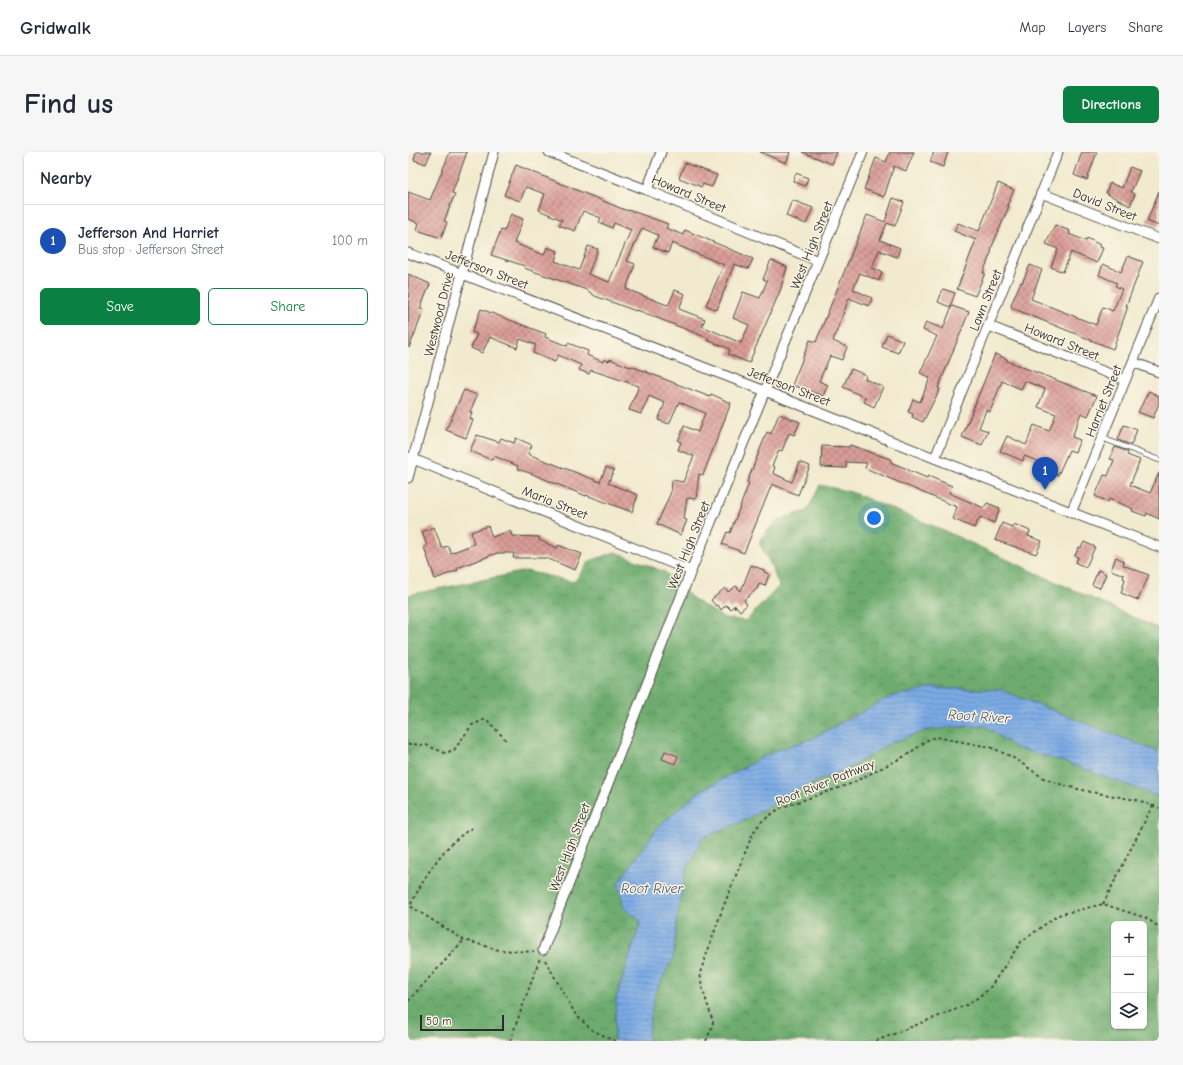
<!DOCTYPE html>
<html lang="en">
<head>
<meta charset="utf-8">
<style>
  body { margin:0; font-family:"Comic Neue",sans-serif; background:#f6f6f7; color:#1f2937 }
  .controls { position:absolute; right:12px; bottom:12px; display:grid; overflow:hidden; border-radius:6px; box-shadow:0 1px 3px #0004 }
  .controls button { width:36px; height:36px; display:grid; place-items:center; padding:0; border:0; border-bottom:1px solid #e0e1e3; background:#fff; color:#1f2937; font:20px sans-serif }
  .scale { position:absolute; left:12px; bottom:10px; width:84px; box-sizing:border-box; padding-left:4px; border:2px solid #2b2b2b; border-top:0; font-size:11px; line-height:14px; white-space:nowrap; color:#2b2b2b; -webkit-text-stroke:3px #fcf5e5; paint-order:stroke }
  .you { position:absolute; left:466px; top:366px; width:14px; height:14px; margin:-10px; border:3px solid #fff; border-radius:50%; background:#1a73e8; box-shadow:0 0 0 6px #1a73e833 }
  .badge { display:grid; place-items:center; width:26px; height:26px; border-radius:50%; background:#0b8043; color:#fff; font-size:13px; font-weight:700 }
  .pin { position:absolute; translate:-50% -33px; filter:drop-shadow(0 1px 2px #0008) }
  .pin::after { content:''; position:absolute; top:21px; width:14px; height:12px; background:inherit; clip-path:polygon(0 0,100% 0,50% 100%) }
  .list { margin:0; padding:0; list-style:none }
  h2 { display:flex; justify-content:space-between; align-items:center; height:52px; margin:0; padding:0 16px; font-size:17px }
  h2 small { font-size:13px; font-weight:400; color:#747a83 }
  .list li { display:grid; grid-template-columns:26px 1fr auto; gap:12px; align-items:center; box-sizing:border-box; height:72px; padding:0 16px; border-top:1px solid #e0e1e3 }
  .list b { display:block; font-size:15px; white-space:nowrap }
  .list p { margin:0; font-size:13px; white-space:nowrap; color:#747a83 }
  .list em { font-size:13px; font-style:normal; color:#747a83 }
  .actions { display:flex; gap:8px; padding:12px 16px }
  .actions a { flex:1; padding:9px 0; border:1px solid #0b8043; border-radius:6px; text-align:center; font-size:14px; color:#0b8043 }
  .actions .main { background:#0b8043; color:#fff }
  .icon { flex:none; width:22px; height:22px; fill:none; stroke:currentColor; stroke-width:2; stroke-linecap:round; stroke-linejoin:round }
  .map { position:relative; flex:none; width:751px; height:889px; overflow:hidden; border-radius:6px }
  header { display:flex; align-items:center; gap:24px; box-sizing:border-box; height:56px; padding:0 20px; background:#fff; border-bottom:1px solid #e0e1e3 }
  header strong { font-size:19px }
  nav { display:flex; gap:22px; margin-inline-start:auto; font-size:14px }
  .intro { display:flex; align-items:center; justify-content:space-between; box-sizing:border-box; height:96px; padding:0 24px }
  h1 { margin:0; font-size:28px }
  .button { padding:10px 18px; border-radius:6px; background:#0b8043; color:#fff; font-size:14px; font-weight:700 }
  main { display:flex; gap:24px; padding:0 24px }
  aside { flex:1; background:#fff; border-radius:6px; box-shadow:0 1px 3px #0004 }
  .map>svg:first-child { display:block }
  .forest { fill:url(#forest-crowns); stroke:#4c6c4c; fill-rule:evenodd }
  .water { fill:url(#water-rules); stroke:#526a88 }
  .building { fill:url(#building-cross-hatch) }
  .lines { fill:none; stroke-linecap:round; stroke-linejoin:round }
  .service-casing { stroke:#494843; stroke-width:6 }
  .minor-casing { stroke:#494843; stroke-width:11 }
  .path { stroke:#494843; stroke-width:2; stroke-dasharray:3 3; stroke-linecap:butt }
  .service { stroke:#fff; stroke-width:4.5 }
  .minor { stroke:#fff; stroke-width:9 }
  .labels { text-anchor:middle; stroke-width:3; stroke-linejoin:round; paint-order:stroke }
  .street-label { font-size:13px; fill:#2b2b2b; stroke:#fcf5e5 }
  .water-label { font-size:14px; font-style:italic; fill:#47576c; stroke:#fcf5e5 }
</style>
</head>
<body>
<header>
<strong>Gridwalk</strong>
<nav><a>Map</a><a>Layers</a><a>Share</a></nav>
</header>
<div class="intro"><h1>Find us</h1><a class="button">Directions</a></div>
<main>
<aside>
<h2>Nearby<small></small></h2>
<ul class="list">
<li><span class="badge" style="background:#1a4fb4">1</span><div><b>Jefferson And Harriet</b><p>Bus stop · Jefferson Street</p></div><em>100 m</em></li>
</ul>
<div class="actions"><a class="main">Save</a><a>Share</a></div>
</aside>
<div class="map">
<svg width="751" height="889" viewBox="0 0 751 889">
  <defs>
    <pattern id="forest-crowns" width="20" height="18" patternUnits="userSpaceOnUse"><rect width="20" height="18" fill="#6dac6e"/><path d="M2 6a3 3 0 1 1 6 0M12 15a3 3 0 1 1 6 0" fill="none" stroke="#5a8c5b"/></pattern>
    <pattern id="water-rules" width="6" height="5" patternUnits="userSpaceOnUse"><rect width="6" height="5" fill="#7aaae5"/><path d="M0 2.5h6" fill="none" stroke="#648bba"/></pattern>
    <pattern id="building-cross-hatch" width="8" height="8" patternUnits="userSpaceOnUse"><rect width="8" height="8" fill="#da9d97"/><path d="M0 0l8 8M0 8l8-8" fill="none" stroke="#b1807b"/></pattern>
  </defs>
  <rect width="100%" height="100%" fill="#fcf5e5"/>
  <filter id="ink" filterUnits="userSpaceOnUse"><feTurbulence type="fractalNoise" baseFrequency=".025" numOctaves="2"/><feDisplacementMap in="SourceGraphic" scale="8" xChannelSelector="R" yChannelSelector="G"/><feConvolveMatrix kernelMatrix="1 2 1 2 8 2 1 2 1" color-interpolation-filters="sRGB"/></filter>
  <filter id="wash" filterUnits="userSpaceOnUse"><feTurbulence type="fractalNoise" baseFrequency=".012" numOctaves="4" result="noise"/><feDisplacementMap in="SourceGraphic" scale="16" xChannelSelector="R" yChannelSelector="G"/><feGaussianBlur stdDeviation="0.9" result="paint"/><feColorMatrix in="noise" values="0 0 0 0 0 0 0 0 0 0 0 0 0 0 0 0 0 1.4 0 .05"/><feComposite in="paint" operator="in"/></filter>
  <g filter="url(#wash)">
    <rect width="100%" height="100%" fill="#f1eace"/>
    <!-- forest -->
    <g class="forest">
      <path d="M412,333l31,7 85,35 223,102v123l-158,-62 -150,26 -38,22 -41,14 -75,41 -39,34 -40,56 6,25 17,13 -25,77 -2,43h-206v-446l118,-24 48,11 16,-21 25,-9 50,20 9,10 22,19 28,17 22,3 33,-35 -10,-25 -10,-18c13,-23 23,-25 48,-32z"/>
      <path d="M578,574l28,21 54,16 91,34v244h-511l-1,-8 8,-40 18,-35 5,-46 8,-41 16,-33 44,-18 43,-27 62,-26 41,-25 36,-12 25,-3zM706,772h30v102h-30z"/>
    </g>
    <!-- water -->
    <polygon class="water" points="525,536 593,538 751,600 751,645 660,611 606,595 578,574 545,575 520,578 484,590 443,615 381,641 338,668 294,686 278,719 270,760 265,806 247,841 240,881 240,889 206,889 208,847 233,769 216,756 210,731 250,675 289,641 364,600 405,586 482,545"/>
    <g id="blocks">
      <!-- building -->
      <g class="building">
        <polygon points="8,0 23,0 18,12 6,8"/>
        <polygon points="42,0 59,0 44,41 47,42 36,69 39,70 33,86 9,78 11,71 0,67 0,40 22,48"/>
        <polygon points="352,0 382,0 378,11"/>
        <polygon points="394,0 429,0 424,12"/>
        <polygon points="482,0 506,0 498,19 486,14 476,45 456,37 468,6 478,10"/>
        <polygon points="526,0 540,0 535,15 522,10"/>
        <polygon points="674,0 689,0 679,28 666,23"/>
        <polygon points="277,11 309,23 304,35 295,32 294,35 271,26"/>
        <polygon points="108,13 217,58 224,59 260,72 258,76 275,83 277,78 345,107 340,117 326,112 309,158 298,153 316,113 264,91 260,101 245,95 250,83 234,76 219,109 227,112 218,137 259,153 261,152 267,138 277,142 271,157 297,167 294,174 333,191 341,173 325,166 335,140 352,146 359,129 355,127 363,108 379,115 372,139 341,211 320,202 322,197 299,188 300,186 229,158 228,159 187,144 179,138 116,116 117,114 83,103 93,78 96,79 103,62 115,67 106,91 136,103 139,95 150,99 147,109 171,118 180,94 190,97 180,122 201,130 223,78 206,71 204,76 191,70 193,66 175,59 167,79 151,73 154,68 131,58 137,42 118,35 112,49 96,43"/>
        <polygon points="722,15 732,19 723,40 727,42 722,54 698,41 702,31 714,36"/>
        <polygon points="388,21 400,26 397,34 385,29"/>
        <polygon points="590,31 606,38 599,53 601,54 583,97 584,98 575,121 577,121 567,144 549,137 568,88 546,79 550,71 571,79"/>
        <polygon points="751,39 751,74 739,69"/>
        <polygon points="485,46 496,50 487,74 479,71 472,88 492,96 489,105 471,98 464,116 474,120 471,129 452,121 445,137 464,146 461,154 441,146 425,189 439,195 434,208 422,204 411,229 420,233 415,244 384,233 402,188 408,190 459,63 477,70"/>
        <polygon points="384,48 405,56 398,72 378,64"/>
        <polygon points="647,73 662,79 661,82 678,89 679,86 692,93 691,95 695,96 689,111 663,100 655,120 643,115 650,97 638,92"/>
        <polygon points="720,104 735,110 718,154 720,154 705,197 604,156 603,153 608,141 613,130 614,131 622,113 634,118 623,147 688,173 695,155 705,159 714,137 707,134 709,131 691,123 695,112 713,120"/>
        <polygon points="0,122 22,132 12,157 16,158 1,196"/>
        <polygon points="535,137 547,141 542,155 530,150"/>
        <polygon points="544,154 561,160 530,236 532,237 515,270 504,265 505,262 500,260 505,247 512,250 522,226 512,221 529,184 515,178 518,170 535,177"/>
        <polygon points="73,157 138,182 137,185 159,194 160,191 180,199 179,203 195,210 196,207 201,209 202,207 222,215 223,214 302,245 303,242 323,251 295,323 291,322 288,347 279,346 276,367 279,368 273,383 249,372 263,340 264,328 275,330 286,304 270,298 273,290 270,289 276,274 290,280 297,261 271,250 261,272 250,268 257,251 241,244 233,262 221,258 231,234 183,218 181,222 171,218 173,213 150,203 147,210 125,201 128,193 112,187 109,196 82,185 74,201 63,196 69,182 64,180"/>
        <polygon points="479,182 495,189 490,201 474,195"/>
        <polygon points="587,202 599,207 599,209 689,244 680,264 673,261 664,285 672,288 667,300 661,298 650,323 631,315 633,310 616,304 615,309 592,299 599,284 618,293 626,273 641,279 648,262 630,255 637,237 617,229 613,237 594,229 582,260 578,258 571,276 580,279 574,293 554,285"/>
        <polygon points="443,217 458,223 457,227 475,235 466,255 456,250 458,246 435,235"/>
        <polygon points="56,238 69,243 62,260 64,260 62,267 65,268 58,286 38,278"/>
        <polygon points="741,239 751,244 751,251 745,266 730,260"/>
        <polygon points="371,262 392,270 386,283 381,281 374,299 371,298 364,314 367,315 365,321 384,330 392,310 402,314 390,343 364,332 336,401 314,392 319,380 322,381 341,331 339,330 359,280 363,282"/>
        <polygon points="716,273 729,278 723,293 710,288"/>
        <polygon points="69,283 91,290 93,286 106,291 108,286 124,293 120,302 192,330 198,315 206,318 200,331 230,343 224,360 178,343 178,344 122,321 109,317 110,314 86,304 84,308 62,299"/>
        <polygon points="442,293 482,307 484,311 500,317 500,318 519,326 520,324 544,334 541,341 576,356 579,351 592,356 586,371 572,365 566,376 545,367 549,355 457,316 459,311 438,310 438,316 413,315 414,294 441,295"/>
        <polygon points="707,295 720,300 719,303 732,308 722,333 742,341 751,321 751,367 739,361 738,364 724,359 725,357 701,347 700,350 687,344 696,323 700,324 706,308 702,307"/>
        <polygon points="594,371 604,375 606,372 622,379 620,384 634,389 628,402 587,388"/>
        <polygon points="80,374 84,385 102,379 104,384 131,385 131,388 149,396 150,393 174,402 167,418 138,406 105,406 106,401 89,401 49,416 50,418 27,427 16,395 19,394 14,380 26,375 34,396 40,394 43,401 66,392 63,380"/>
        <polygon points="676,390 687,395 678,415 668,411 670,405 667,404 671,395 673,396"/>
        <polygon points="708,405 716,409 715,413 741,423 730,448 713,441 717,427 715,426 716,423 703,418"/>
        <polygon points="343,413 356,418 356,420 361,422 357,434 351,432 349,437 336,448 339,453 332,459 328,454 326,456 327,453 322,457 318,453 313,458 310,453 308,454 303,448 317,436 320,440 328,434 333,439"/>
        <polygon points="690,418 698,422 692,436 684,433"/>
        <polygon points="257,599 270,604 267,612 254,607"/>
      </g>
    </g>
  </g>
  <g filter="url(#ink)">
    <use href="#blocks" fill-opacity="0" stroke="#494843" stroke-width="1"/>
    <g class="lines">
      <defs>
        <polyline id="service" points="694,286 751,308"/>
        <g id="minor">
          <polyline points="141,0 239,38 410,109"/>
          <polyline points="239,38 253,0"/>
          <polyline points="633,41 751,87"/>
          <polyline points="0,101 357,239 751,395"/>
          <polyline points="581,174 717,228"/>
          <polyline points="725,210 751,220"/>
          <polyline points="0,305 283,419"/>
          <polyline points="527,306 650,0"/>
          <polyline points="0,326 86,0"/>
          <polyline points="663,361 751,146"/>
          <polyline points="135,798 283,419 455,0"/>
        </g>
      </defs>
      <!-- service casing -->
      <use href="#service" class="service-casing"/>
      <!-- minor casing -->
      <use href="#minor" class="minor-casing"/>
      <!-- path -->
      <g class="path">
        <polyline points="0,592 18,593 37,601 46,598 64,573 78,567 99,589"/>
        <path d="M64,676c-30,18 -47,48 -62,78l54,34 35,10 35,2"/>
        <polyline points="695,752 745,653"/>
        <polyline points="137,808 168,863 184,878 207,889"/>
        <polyline points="0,849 56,788"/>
        <polyline points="102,889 132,806"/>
        <polyline points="298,889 304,875 305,870 294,835 292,821 314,758 345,681 353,670 372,656 442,632 499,603 521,587 528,585 582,595 604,605 637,627 658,634 683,640 729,648 751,656"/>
        <polyline points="468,889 561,852 581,837 613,790 650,763 695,752 738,766 751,775"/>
      </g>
      <!-- service -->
      <use href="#service" class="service"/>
      <!-- minor -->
      <use href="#minor" class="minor"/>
    </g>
  </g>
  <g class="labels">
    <!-- street labels -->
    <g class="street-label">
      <text transform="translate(281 41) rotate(23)" y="5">Howard Street</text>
      <text transform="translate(697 52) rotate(22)" y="5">David Street</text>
      <text transform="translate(403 93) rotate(-68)" y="5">West High Street</text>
      <text transform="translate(79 117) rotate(21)" y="5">Jefferson Street</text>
      <text transform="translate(577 148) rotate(-68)" y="5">Lawn Street</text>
      <text transform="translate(30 162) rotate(-76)" y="5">Westwood Drive</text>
      <text transform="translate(654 189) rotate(22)" y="5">Howard Street</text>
      <text transform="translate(381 234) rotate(21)" y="5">Jefferson Street</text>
      <text transform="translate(695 249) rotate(-68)" y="5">Harriet Street</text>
      <text transform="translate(147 350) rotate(22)" y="5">Maria Street</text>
      <text transform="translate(280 393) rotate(-68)" y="5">West High Street</text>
      <text transform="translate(417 630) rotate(-22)" y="5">Root River Pathway</text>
      <text transform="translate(161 695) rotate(-69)" y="5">West High Street</text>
    </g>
    <!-- water labels -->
    <g class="water-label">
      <text transform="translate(571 564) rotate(4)" y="5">Root River</text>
      <text x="244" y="741">Root River</text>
    </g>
  </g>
</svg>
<div class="controls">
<button>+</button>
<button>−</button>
<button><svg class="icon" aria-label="layers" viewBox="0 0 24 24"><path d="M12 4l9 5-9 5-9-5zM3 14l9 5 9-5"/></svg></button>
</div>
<div class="scale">50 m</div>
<div class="you"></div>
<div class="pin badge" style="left:637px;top:338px;background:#1a4fb4">1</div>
</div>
</main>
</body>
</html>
